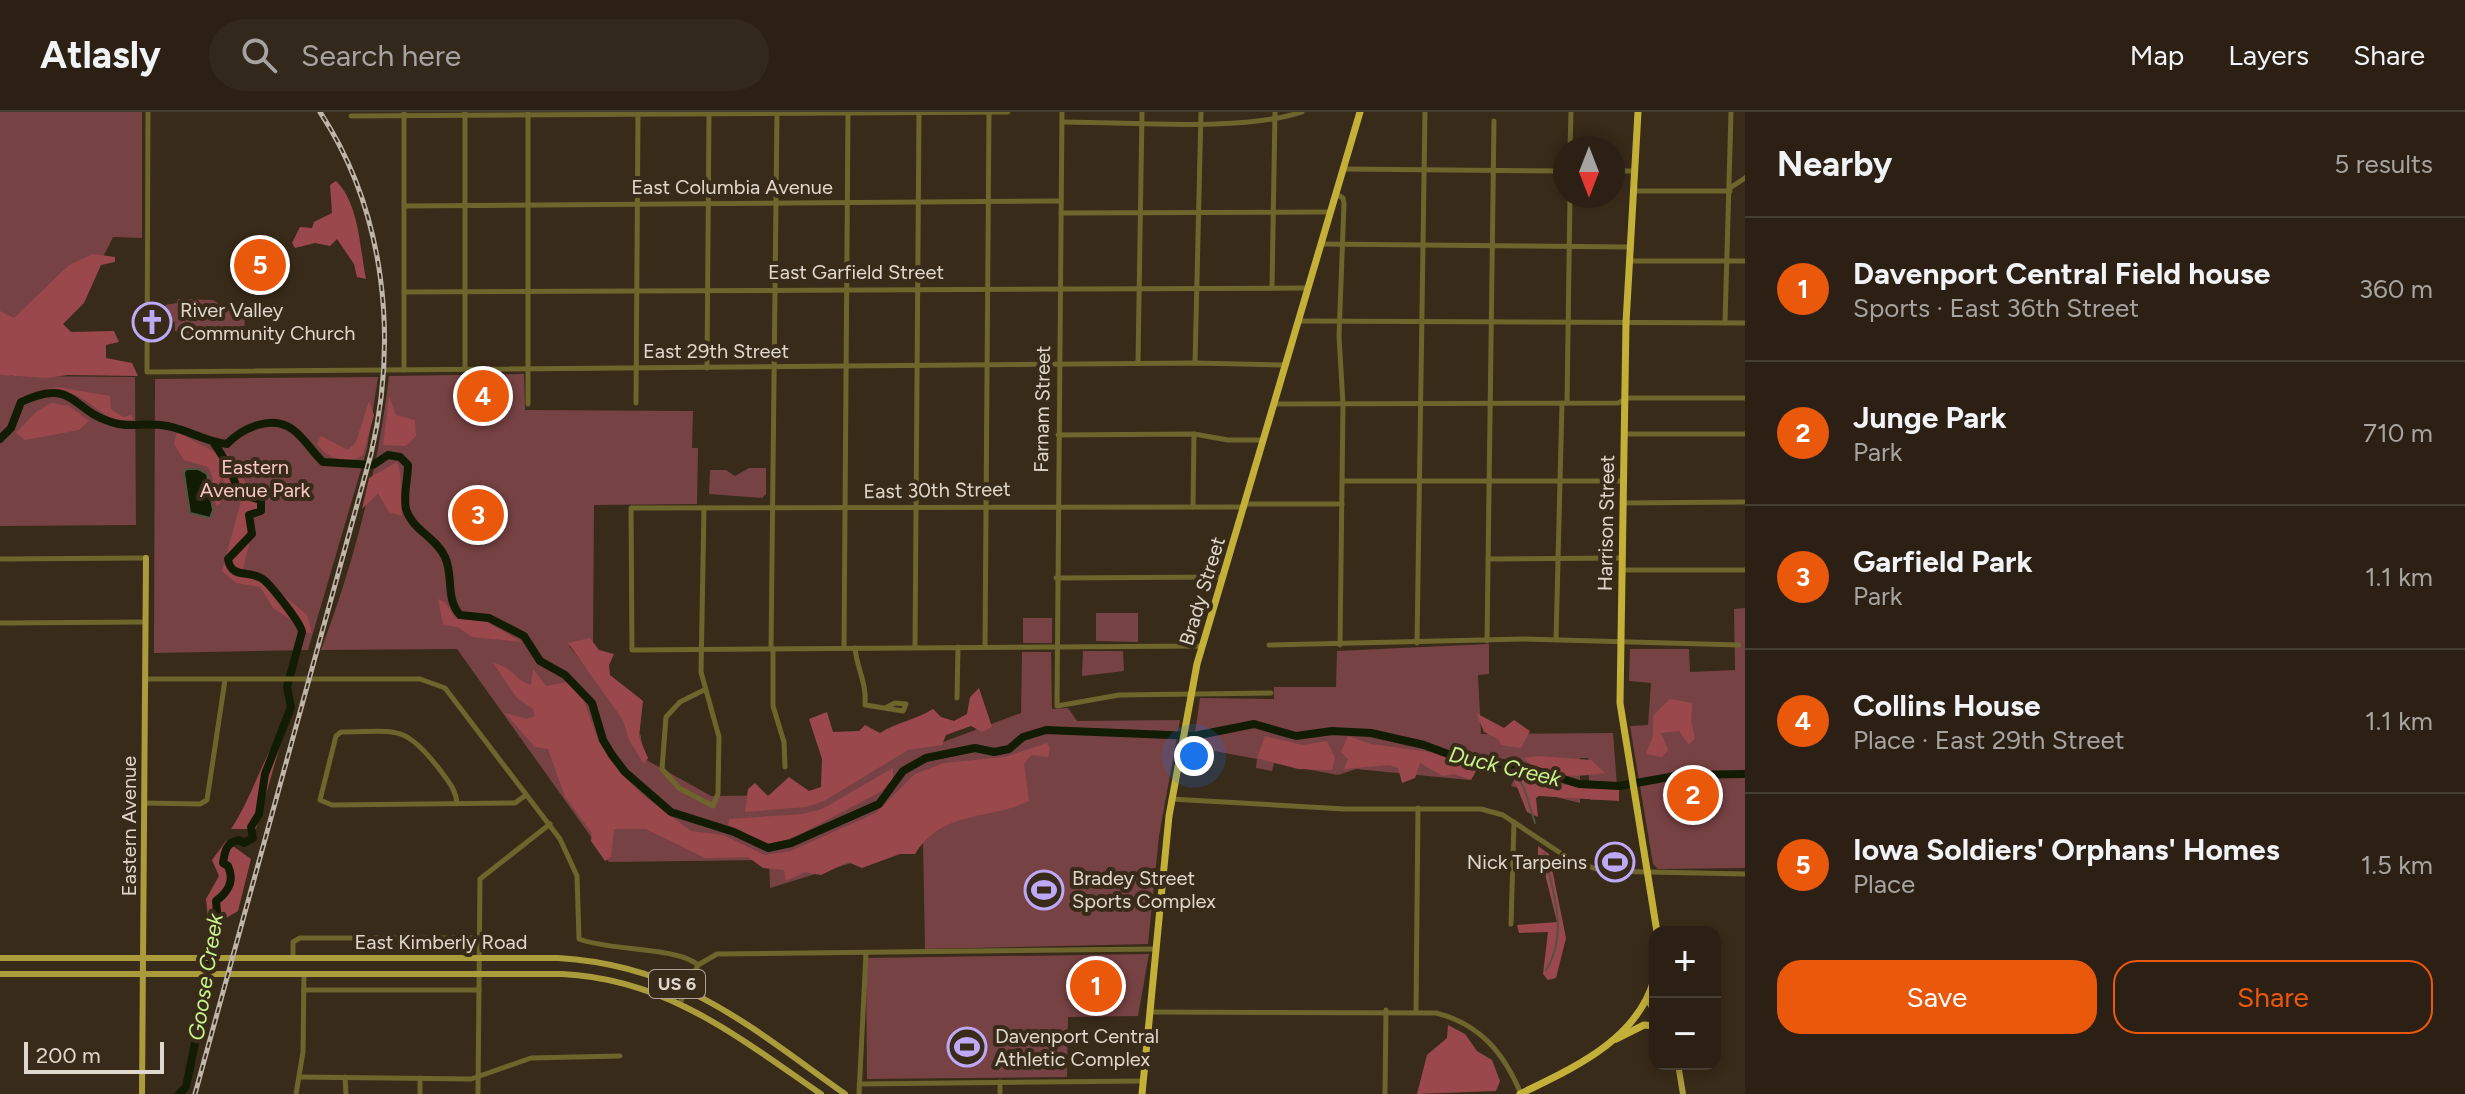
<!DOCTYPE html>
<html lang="en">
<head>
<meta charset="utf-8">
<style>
  body { margin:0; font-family:Figtree,sans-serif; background:#33281c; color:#f1f3f6 }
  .controls { position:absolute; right:24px; bottom:24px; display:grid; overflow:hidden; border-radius:16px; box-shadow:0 4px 12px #0003 }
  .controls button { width:72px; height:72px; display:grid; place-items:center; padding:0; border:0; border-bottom:2px solid #473e33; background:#2b2013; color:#f1f3f6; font:40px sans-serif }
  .compass { position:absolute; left:1553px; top:24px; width:72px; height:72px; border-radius:50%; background:#2b2013; box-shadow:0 4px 12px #0003; rotate:180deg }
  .scale { position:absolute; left:24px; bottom:20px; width:140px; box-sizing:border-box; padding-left:8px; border:4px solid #e0d7cc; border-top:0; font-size:22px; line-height:28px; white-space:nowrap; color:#e0d7cc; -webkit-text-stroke:6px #392b19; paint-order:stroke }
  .you { position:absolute; left:1194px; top:644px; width:28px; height:28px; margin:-20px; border:6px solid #fff; border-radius:50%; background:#1a73e8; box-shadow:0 0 0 12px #1a73e833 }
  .badge { display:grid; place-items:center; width:52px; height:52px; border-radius:50%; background:#ea580c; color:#fff; font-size:26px; font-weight:700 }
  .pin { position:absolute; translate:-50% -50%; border:4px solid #fff; box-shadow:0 2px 8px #0006 }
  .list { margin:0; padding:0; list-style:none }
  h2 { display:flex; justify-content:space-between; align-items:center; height:104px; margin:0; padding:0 32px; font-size:34px }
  h2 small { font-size:26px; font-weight:400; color:#a6a3a0 }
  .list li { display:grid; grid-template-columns:52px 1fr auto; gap:24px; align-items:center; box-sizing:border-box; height:144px; padding:0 32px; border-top:2px solid #473e33 }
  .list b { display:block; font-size:30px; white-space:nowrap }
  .list p { margin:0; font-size:26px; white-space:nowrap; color:#a6a3a0 }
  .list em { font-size:26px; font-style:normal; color:#a6a3a0 }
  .actions { display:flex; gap:16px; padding:24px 32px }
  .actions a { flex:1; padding:18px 0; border:2px solid #ea580c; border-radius:24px; text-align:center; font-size:28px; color:#ea580c }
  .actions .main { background:#ea580c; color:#fff }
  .icon { flex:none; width:44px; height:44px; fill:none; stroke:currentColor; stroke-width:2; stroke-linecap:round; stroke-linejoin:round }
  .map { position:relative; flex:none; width:1745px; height:982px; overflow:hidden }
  header { display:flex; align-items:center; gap:48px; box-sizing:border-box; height:112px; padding:0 40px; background:#2b2013; border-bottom:2px solid #473e33 }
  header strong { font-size:38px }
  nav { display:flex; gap:44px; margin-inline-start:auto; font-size:28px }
  .search { width:560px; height:72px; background:#33281c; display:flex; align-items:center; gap:20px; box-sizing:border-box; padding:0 28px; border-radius:44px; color:#a6a3a0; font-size:30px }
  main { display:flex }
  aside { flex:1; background:#2b2013 }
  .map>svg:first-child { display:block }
  .green { fill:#774244 }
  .forest { fill:#9b484d }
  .water { fill:#121c04; stroke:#505440; stroke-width:2 }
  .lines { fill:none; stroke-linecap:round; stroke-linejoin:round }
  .stream { stroke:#505440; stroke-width:2 }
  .river { stroke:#121c04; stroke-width:8 }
  .minor { stroke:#6e652d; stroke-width:5 }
  .major { stroke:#aa9b3b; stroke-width:6 }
  .highway { stroke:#c2b038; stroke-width:7 }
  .rail-casing { stroke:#bfb6a9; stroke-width:5 }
  .rail { stroke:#392b19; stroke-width:2; stroke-dasharray:6; stroke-linecap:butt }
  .labels { text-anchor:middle; stroke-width:8; stroke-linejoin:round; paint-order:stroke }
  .shield { fill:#392b19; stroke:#aea396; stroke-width:2 }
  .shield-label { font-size:18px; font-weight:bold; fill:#e0d7cc }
  .street-label { font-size:20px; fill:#e0d7cc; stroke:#392b19 }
  .poi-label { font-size:20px; fill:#e0d7cc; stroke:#392b19; text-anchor:start }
  .park-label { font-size:20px; fill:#f9c7c7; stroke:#392b19 }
  .water-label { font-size:22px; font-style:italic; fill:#c7f48b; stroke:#392b19 }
</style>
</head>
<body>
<header>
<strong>Atlasly</strong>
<div class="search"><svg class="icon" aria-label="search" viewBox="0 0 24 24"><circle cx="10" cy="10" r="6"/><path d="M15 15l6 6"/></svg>Search here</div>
<nav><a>Map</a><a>Layers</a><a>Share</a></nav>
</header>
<main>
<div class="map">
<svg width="1745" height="982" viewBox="0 0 1745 982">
  <rect width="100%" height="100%" fill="#392b19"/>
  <!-- green -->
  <g class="green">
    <polygon points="0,0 142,0 142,126 113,125 88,176 10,238 10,264 135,265 136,413 0,414"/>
    <polygon points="178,187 213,188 245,207 243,226 235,230 175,219 175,210 166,209 165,193 177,191"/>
    <path d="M524,262l1,36 168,1 -1,37h6l-1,56 -103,1 -1,140 -24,1 72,90 2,22 68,38 104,-1 53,-45 67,-5 86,-32 1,-61h29l1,57 16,-1 9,13 103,-1 -21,116 -11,108 -223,5 -2,-108 -153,47 -1,-28 -160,2 -152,-213 -136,1c33,-88 57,-180 68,-274z"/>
    <polygon points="378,265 367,337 308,538 154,541 155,267"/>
    <polygon points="749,356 766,356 766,382 762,386 709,382 710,358 726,358 735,364"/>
    <polygon points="1745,496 1745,756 1658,757 1653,752 1630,614 1648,613 1651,571 1629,569 1630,537 1689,537 1690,560 1735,558 1734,497"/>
    <polygon points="1096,501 1138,501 1138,530 1096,529"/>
    <rect x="1023" y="506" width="29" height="25"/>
    <polygon points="1489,532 1489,562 1478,563 1481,622 1613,621 1618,687 1590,688 1588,646 1580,646 1580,691 1511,674 1523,649 1481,645 1469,668 1356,657 1338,663 1274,651 1272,659 1256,656 1257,647 1193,635 1200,586 1274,587 1274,575 1336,575 1337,539"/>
    <polygon points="1083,539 1123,539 1124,559 1082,564"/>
    <polygon points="1149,842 1138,904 1068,905 1067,965 867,967 866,846"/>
  </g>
  <!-- forest -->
  <g class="forest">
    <path d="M336,69c23,22 24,68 30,98l-9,-2 -3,-13 -17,-25 -7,7 -15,-3 -20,5 -3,-5 8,-16 12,1 2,-6 18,-9 -2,-28z"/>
    <polygon points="93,142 115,145 115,150 101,153 84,191 63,212 71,220 114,219 119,230 106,233 106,246 132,251 138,264 68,263 47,266 0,263 0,199 14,206 69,153"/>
    <path d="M57,275l53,9 1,13 12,8 9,-2 1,5c-30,4 -38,-20 -64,-27 -8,-3 -17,-1 -26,-3z"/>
    <polygon points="389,284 396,303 415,308 416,324 406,334 383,333"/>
    <path d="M369,289l5,14 -11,40c-15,10 -36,4 -46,-11l4,-8 27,14 8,-8z"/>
    <polygon points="51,291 69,294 89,309 79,318 25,328 16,321 36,300"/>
    <path d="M177,320l36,19 14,2 20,32 17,16 -18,18 3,26 -8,32 14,1 23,13 29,24 5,18 -13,-1 -2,-8 -24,-16 -13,-21 -24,-4 -14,-12 19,-70 -13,-7 -6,-17 -3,6 2,19 -4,4c-5,-14 -1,-27 -9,-39l-24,-7 -10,-16z"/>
    <path d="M397,350c7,18 2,35 5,54l-13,-4 -11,-19 -16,16 7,-31z"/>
    <polygon points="438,487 445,490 454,504 466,508 480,506 522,530 472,525 458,515 443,513"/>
    <polygon points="590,526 599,538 614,542 609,553 610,563 643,589 639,625 648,646 644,652 629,628 623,608 568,531"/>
    <path d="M493,551c22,5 21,17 38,22l2,-16 13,17 22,-4 15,17 16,43 20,29 25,25 47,35 32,4 42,20 26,-4 85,-38 39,-39 29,-11 61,-6 42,-14 3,5 -2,9 -17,-2 -7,9 5,37c-42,20 -87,9 -114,53h-15l-38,14 -14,-6 -27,13 -16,-3 -19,9 -2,-11 -21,-2 -15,-11 -43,1 -59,-29h-32l-3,28 -6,4 -14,-20 1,-8 -27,-36 -17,-48 -13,-2 -30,-34 22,6 8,-3 -2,-7 -16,-11z"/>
    <path d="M979,576l13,39 -10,5 -11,-6 -25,9 -4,10 -34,5 -84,51 -18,6 -61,5 3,-23 7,-6 13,13 21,-19 20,14 12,-4 1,-28 -13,-40 18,-7 6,20 26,-1 6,-6 15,8c17,-11 36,-13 53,-24l8,8 13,4 13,-7 3,-17z"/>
    <polygon points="1670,587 1692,591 1691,609 1695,626 1689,633 1679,619 1661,621 1668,638 1662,645 1646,642 1653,624 1653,604"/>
    <polygon points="1476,601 1504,616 1514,608 1530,619 1521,636 1501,633 1498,627 1484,620"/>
    <path d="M279,622l3,5 -26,90h-25c20,-30 29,-64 48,-95z"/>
    <polygon points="1265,624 1303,633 1327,629 1335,646 1332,658 1298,657 1257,646"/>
    <polygon points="1348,624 1371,632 1437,641 1476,659 1471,668 1454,662 1443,664 1420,651 1415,666 1402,671 1398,656 1389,653 1344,657 1348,647 1341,640"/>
    <path d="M1538,644l53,4 14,13c-26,4 -62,7 -81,-15z"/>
    <polygon points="893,656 893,667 882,679 787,729 767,733 728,713 729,707 803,702 822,697"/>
    <polygon points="1521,661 1545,671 1619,678 1619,689 1539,684 1536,686 1538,705 1527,700 1513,665"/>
    <polygon points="226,729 251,747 238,799 209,816 206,787 219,764 212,748"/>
    <polygon points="1538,734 1549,742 1566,826 1556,866 1548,868 1543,862 1548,820 1519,821 1517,813 1557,810 1544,758 1538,751"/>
    <polygon points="1448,913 1465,922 1477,939 1492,948 1500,969 1496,979 1417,982 1427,943 1447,926"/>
  </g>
  <!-- water -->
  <polygon class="water" points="186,357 198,357 207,362 213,398 210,406 190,401 184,361"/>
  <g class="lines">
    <!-- stream -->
    <g class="stream">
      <polyline points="1511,654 1524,676 1535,711"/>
      <path d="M1544,741c9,39 25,80 2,117"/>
    </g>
    <!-- river -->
    <g class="river">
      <path d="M0,327l11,-11 10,-26c53,-25 50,8 90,20 16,6 33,1 50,3 23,2 43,17 66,19 14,-15 44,-30 65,-15 12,8 20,23 31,33l50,3 15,-10 12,2 8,8c0,14 -5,30 -2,44 6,21 30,28 39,48 9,20 0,41 15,58l29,3 35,18 16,25 25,14 27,28 11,37 9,15 13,17 46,40 63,20 34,16 23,-5 88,-39 24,-33 23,-13 49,-10 19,4 15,-3 14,-12 23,-7 148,6 60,-12 42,12 36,-5 39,2 53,12 48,18 47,2 60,19 40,2 62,-11 64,-1"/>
      <path d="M179,982l7,-7 22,-107 1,-35 9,-22 -2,-22c12,-9 19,-20 12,-35l-5,-3c2,-13 3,-20 16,-23l5,3 9,-5 -2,-11 8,-13 6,-40 26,-67 -4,-20 15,-55c-1,-9 -30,-45 -38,-52 -13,-11 -33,0 -36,-21l24,-25 -3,-19 12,-4v-11l-22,-6 -9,-26 -16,-25"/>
    </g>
    <!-- minor -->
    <g class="minor">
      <polyline points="148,0 147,260 1195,251 1285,253"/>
      <polyline points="1062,0 1057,594 1119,583 1271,581"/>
      <polyline points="351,4 1008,0"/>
      <path d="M1062,10c66,0 180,10 240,-10"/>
      <polyline points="1570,36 1571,0"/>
      <polyline points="1344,57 1565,59"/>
      <polyline points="1613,59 1634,59"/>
      <polyline points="1730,76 1745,66"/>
      <polyline points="1634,79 1730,79"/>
      <polyline points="1336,82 1343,86 1344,91 1339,224 1343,292 1340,533"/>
      <polyline points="404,94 1061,89"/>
      <polyline points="1061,101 1330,100"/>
      <polyline points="1321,132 1630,135"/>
      <polyline points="1630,149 1745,149"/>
      <polyline points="1272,176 1275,0"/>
      <polyline points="404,180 1308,176"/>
      <polyline points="1299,209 1745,211"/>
      <polyline points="1725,211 1731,0"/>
      <polyline points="1138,251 1142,0"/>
      <polyline points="1195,251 1201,0"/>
      <polyline points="707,256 709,1"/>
      <polyline points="465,257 465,0"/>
      <polyline points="404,258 404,0"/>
      <polyline points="636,291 638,1"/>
      <polyline points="1567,291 1570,84"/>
      <polyline points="528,292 528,1"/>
      <polyline points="1274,292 1618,291 1628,286 1745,286"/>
      <polyline points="1624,322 1745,322"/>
      <polyline points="1058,323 1194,322 1228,328 1263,328"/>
      <polyline points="1343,369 1623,369"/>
      <polyline points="1623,391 1745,390"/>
      <polyline points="1245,392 1342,392"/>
      <polyline points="1193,395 1194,322"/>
      <polyline points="704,396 701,560 719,625 718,682 713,694 679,676 662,657 666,605 680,590 704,578"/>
      <polyline points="0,447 146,446"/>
      <polyline points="1488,447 1622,446"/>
      <polyline points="1622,458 1745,458"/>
      <polyline points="1056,466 1222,465"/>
      <polyline points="0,511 146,510"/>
      <polyline points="1556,528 1562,291"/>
      <polyline points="1487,529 1494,9"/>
      <polyline points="1417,531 1425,0"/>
      <polyline points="1269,533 1523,527 1739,533"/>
      <polyline points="1202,534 632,538 631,396 1245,395"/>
      <polyline points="915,535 919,1"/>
      <polyline points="985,535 989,0"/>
      <polyline points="844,536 848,1"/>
      <path d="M855,536c2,21 12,35 10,57l38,6 3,-7 -11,-1 -8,4"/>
      <polyline points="771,537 777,1"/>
      <polyline points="773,537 773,594 784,630 785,655"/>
      <path d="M145,567h275l25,9 115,151 17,37 2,63c30,12 99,8 119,26"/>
      <polyline points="957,586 958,535"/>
      <polyline points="1171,687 1345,697 1481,697 1503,703 1571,748 1602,759 1745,762"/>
      <polyline points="145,691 200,692 207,688 225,568"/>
      <path d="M457,692c-1,-15 -9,-23 -17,-34 -36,-47 -43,-38 -99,-38l-5,4 -16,64 12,5 183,-2 11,-8"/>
      <polyline points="1511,812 1514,710"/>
      <polyline points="293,846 293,830 300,826 479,826"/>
      <polyline points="304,878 479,878"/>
      <polyline points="680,891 698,853 717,842 1156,837"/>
      <polyline points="1416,898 1418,696"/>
      <path d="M1150,900l286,1c44,11 68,40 85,81"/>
      <polyline points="300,965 471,967 531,946 620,944"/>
      <polyline points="345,965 346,982"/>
      <polyline points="859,972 1143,969"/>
      <polyline points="296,982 303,940 304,862"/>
      <polyline points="420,982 420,966"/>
      <polyline points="478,982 480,767 550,712"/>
      <polyline points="859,982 866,841"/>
      <polyline points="1000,982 1000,970"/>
      <polyline points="1385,982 1386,898"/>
    </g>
    <!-- major -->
    <g class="major">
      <path d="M0,846h558c123,7 191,68 287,136"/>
      <path d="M0,862h562c105,5 176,63 259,120"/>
      <polyline points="1647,888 1655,899"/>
      <polyline points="1678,952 1683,982"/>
      <polyline points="142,982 146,446"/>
    </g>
    <!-- highway -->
    <g class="highway">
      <polyline points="1638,0 1626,211 1620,591 1657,820"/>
      <polyline points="1616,927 1644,913 1655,914"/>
      <polyline points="1142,982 1169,704 1197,552 1360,0"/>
      <path d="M1520,982c53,-26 119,-54 135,-118"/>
    </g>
    <defs>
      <path id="rail" d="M195,982l176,-640c27,-114 15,-242 -51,-342"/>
    </defs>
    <!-- rail casing -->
    <use href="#rail" class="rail-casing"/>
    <!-- rail -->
    <use href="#rail" class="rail"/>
  </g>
  <!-- icons -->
  <defs>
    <symbol id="church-ring" viewBox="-11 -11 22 22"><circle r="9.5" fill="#392b19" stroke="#bda9f5" stroke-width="1.5"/><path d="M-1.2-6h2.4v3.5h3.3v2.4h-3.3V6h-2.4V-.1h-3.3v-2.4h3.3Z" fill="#bda9f5"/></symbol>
    <symbol id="stadium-ring" viewBox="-11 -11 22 22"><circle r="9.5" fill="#392b19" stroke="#bda9f5" stroke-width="1.5"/><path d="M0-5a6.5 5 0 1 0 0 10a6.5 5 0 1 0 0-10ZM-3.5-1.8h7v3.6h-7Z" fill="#bda9f5"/></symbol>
  </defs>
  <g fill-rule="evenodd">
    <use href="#church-ring" x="130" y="188" width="44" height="44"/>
    <use href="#stadium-ring" x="1593" y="728" width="44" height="44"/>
    <use href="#stadium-ring" x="1022" y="756" width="44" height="44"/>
    <use href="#stadium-ring" x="945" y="913" width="44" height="44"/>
  </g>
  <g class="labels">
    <!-- shield labels -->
    <rect class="shield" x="649" y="858" width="56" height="28" rx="6"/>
    <g class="shield-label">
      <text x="677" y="878">US 6</text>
    </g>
    <!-- street labels -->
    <g class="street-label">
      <text x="732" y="82">East Columbia Avenue</text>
      <text x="856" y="167">East Garfield Street</text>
      <text x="716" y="246">East 29th Street</text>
      <text transform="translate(1042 297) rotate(-89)" y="7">Farnam Street</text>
      <text transform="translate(937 378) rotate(-1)" y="7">East 30th Street</text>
      <text transform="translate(1606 411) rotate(-89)" y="7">Harrison Street</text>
      <text transform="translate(1202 479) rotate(-73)" y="7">Brady Street</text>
      <text transform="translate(129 714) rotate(-90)" y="7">Eastern Avenue</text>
      <text x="441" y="837">East Kimberly Road</text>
    </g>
    <!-- poi labels -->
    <g class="poi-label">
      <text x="180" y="205">River Valley<tspan x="180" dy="23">Community Church</tspan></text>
      <text x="1587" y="757" text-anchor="end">Nick Tarpeins</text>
      <text x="1072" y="773">Bradey Street<tspan x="1072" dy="23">Sports Complex</tspan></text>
      <text x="995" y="931">Davenport Central<tspan x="995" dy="23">Athletic Complex</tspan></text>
    </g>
    <!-- park labels -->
    <g class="park-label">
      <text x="255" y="362">Eastern<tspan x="255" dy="23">Avenue Park</tspan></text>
    </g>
    <!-- water labels -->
    <g class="water-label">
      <text transform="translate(1505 654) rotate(13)" y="8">Duck Creek</text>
      <text transform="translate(205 865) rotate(-81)" y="8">Goose Creek</text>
    </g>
  </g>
</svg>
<div class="controls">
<button>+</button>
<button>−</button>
</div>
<svg class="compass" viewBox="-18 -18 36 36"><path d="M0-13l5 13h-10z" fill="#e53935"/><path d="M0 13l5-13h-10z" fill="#a6a3a0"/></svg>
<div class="scale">200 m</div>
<div class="you"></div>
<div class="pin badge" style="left:1096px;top:874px">1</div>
<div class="pin badge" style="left:1693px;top:683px">2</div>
<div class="pin badge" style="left:478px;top:403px">3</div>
<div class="pin badge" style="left:483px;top:284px">4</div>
<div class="pin badge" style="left:260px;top:153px">5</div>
</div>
<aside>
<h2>Nearby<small>5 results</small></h2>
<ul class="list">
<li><span class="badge">1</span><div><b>Davenport Central Field house</b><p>Sports · East 36th Street</p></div><em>360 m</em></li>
<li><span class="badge">2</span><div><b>Junge Park</b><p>Park</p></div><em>710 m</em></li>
<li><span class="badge">3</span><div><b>Garfield Park</b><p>Park</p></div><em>1.1 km</em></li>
<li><span class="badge">4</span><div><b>Collins House</b><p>Place · East 29th Street</p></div><em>1.1 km</em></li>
<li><span class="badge">5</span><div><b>Iowa Soldiers' Orphans' Homes</b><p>Place</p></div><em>1.5 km</em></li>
</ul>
<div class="actions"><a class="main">Save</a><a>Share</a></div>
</aside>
</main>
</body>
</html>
